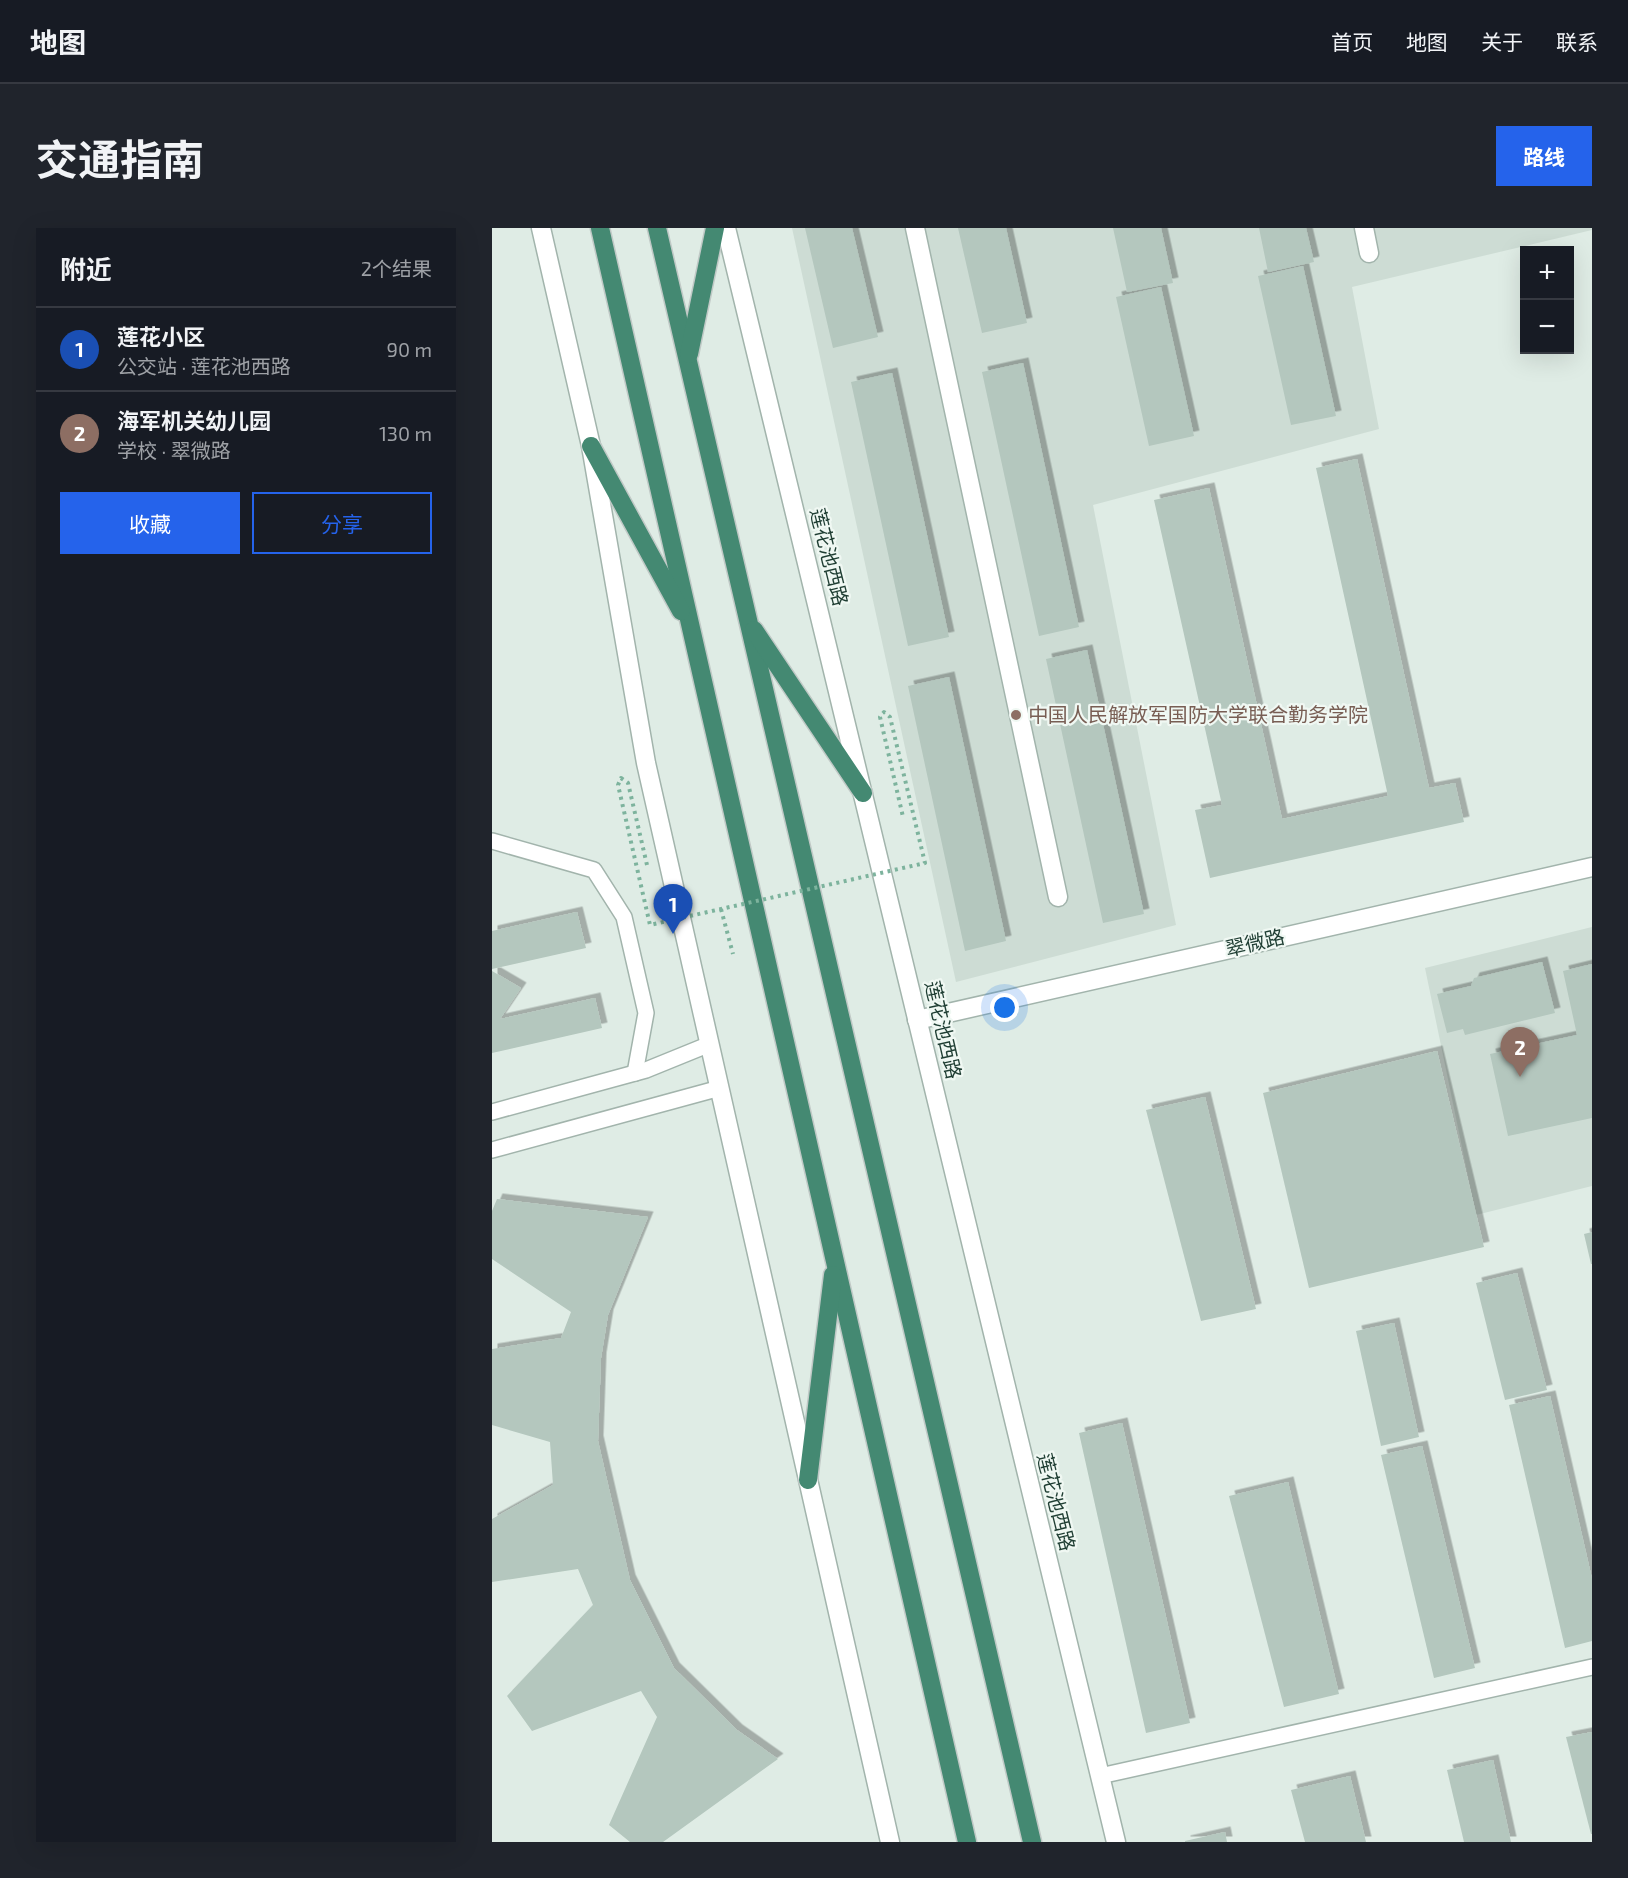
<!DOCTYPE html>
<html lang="zh">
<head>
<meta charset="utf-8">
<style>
  body { margin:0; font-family:"Exo 2","Noto Sans SC",sans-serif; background:#20242c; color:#f1f3f6 }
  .controls { position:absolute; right:18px; top:18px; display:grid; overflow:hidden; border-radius:0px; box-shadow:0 6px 24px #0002 }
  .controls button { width:54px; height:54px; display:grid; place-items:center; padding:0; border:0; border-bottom:2px solid #363941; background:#171b24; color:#f1f3f6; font:30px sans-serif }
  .you { position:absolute; left:513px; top:780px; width:21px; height:21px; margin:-15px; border:4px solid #fff; border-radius:50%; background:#1a73e8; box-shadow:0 0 0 9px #1a73e833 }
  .badge { display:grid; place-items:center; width:39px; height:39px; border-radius:50%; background:#2563eb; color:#fff; font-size:20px; font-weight:700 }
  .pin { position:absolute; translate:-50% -50px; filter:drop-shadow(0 2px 3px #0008) }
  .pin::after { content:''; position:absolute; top:32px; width:21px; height:18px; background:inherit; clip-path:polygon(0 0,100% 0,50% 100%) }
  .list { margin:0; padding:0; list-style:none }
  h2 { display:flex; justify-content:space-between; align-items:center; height:78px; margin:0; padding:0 24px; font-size:26px }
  h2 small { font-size:20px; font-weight:400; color:#9ea1a6 }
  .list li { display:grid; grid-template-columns:39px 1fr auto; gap:18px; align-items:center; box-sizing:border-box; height:84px; padding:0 24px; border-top:2px solid #363941 }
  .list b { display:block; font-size:22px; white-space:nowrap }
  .list p { margin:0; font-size:20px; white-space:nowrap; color:#9ea1a6 }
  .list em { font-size:20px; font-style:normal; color:#9ea1a6 }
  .actions { display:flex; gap:12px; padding:18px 24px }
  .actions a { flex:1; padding:14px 0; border:2px solid #2563eb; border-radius:0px; text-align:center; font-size:21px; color:#2563eb }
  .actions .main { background:#2563eb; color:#fff }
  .map { position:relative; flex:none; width:1100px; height:1614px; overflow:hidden; border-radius:0px }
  header { display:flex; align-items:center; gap:36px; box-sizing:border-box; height:84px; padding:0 30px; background:#171b24; border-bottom:2px solid #363941 }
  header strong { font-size:28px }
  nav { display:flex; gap:33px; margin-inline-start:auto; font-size:21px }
  .intro { display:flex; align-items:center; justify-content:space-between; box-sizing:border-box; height:144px; padding:0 36px }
  h1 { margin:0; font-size:42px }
  .button { padding:15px 27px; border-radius:0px; background:#2563eb; color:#fff; font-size:21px; font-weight:700 }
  main { display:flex; gap:36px; padding:0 36px }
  aside { flex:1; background:#171b24; border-radius:0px; box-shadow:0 6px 24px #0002 }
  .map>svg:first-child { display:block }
  .built { fill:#cddcd4 }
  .building { fill:#b4c7be; filter:url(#shadow) }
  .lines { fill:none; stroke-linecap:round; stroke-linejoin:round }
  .service-casing { stroke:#a2b4ac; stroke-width:18 }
  .minor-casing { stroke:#a2b4ac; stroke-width:21 }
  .tertiary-casing { stroke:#a2b4ac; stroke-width:21 }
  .trunk-casing { stroke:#c0c9c6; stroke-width:21 }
  .path { stroke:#7db39d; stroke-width:4; stroke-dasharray:3 4.5; stroke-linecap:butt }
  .service { stroke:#fff; stroke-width:15 }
  .minor { stroke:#fff; stroke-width:18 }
  .tertiary { stroke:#fff; stroke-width:18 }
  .trunk { stroke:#448972; stroke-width:18 }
  .path-bridge { stroke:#7db39d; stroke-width:4; stroke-dasharray:3 4.5; stroke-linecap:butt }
  .education-dot { fill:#8d6e63; stroke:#f0f8f3; stroke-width:2 }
  .labels { text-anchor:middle; stroke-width:4.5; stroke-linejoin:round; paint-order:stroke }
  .street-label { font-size:20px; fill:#1f3e33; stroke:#f0f8f3 }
  .education-label { font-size:20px; fill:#785e54; stroke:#f0f8f3; text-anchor:start }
</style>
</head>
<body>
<header>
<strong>地图</strong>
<nav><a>首页</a><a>地图</a><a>关于</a><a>联系</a></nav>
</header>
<div class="intro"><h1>交通指南</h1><a class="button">路线</a></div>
<main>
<aside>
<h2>附近<small>2个结果</small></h2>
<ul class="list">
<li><span class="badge" style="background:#1a4fb4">1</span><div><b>莲花小区</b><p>公交站 · 莲花池西路</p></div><em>90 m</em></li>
<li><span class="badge" style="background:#8d6e63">2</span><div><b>海军机关幼儿园</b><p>学校 · 翠微路</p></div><em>130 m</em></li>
</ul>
<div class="actions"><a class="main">收藏</a><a>分享</a></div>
</aside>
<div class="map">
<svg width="1100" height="1614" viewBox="0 0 1100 1614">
  <defs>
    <filter id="shadow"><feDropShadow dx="5.5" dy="-5.5" stdDeviation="0" flood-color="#0004"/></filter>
  </defs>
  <rect width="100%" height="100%" fill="#dfece5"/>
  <!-- built -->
  <g class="built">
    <polygon points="300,0 1100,0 1100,2 860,59 887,201 601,277 684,697 464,754"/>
    <polygon points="1100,699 1100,958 984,987 933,740"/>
  </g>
  <!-- building -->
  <g class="building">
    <polygon points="313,0 360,0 386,109 341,120"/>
    <polygon points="466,0 514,0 535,95 490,105"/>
    <polygon points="621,0 669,0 681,55 635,64"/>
    <polygon points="767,0 814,0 822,34 776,44"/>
    <polygon points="811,38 844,188 799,197 766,48"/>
    <polygon points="669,59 702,208 657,218 624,69"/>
    <polygon points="531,135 587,399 547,408 490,144"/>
    <polygon points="400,145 457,409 416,418 359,154"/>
    <polygon points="865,231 937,560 963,555 972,594 718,650 703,582 730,577 662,272 717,260 790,591 896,568 824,240"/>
    <polygon points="595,422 652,686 611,695 554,431"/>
    <polygon points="457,449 514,713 473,723 416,458"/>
    <polygon points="85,684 94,720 0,741 0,703"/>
    <polygon points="1050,734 1063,785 973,807 971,801 955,805 945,766 979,758 982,750"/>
    <polygon points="1100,736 1100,890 1016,908 998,826 1085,807 1071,743"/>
    <polygon points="0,743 29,760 8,791 103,770 110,800 0,825"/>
    <polygon points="945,823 992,1019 817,1060 771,865"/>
    <polygon points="713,869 764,1081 709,1093 654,882"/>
    <polygon points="5,971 156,989 116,1087 109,1130 106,1213 138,1352 182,1440 245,1502 286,1531 171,1614 138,1614 117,1597 165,1489 149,1463 40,1503 15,1468 101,1377 86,1341 0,1354 0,1291 61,1257 58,1214 0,1197 0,1121 69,1110 79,1084 0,1031 0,983"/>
    <polygon points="1100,1004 1100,1036 1099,1036 1092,1006"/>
    <polygon points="1025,1045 1055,1162 1013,1172 984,1055"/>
    <polygon points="902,1095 927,1209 889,1218 864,1103"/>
    <polygon points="1058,1168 1100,1351 1100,1413 1073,1420 1017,1177"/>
    <polygon points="630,1195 698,1495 654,1505 587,1205"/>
    <polygon points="930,1218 983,1440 942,1450 889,1227"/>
    <polygon points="796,1254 847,1466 792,1479 737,1268"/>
    <polygon points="1100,1504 1100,1606 1099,1606 1074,1509"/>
    <polygon points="1001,1532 1019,1614 972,1614 955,1542"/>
    <polygon points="858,1548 874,1614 813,1614 799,1562"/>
    <polygon points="733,1604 735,1614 693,1614 693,1613"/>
  </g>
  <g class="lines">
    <defs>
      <g id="service">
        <polyline points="0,613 102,642 132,689 154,785 143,845"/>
        <polyline points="0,884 154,842 218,816"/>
        <polyline points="0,922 228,860"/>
        <polyline points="608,1548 1100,1439"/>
      </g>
      <g id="minor">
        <polyline points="423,0 566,669"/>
        <polyline points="872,0 877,25"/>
        <polyline points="425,792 1100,639"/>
      </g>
      <g id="tertiary">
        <polyline points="49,0 99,218 154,535 398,1614"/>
        <polyline points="234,0 624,1614"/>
      </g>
      <g id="trunk">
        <polyline points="108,0 475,1614"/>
        <polyline points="165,0 540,1614"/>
        <polyline points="197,126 223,0"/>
        <polyline points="99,218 189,383"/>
        <polyline points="262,402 371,565"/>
        <polyline points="316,1252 341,1047"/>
      </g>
    </defs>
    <!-- service casing -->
    <use href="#service" class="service-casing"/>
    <!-- minor casing -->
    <use href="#minor" class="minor-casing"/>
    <!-- tertiary casing -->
    <use href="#tertiary" class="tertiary-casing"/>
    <!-- trunk casing -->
    <use href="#trunk" class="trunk-casing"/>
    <!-- path -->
    <polyline class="path" points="229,681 241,726"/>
    <!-- service -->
    <use href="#service" class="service"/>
    <!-- minor -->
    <use href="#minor" class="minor"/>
    <!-- tertiary -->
    <use href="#tertiary" class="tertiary"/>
    <!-- trunk -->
    <use href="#trunk" class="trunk"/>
    <!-- path-bridge -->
    <polyline class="path-bridge" points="155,637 136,555 129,550 126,557 158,697 433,635 398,489 392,484 388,489 411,589"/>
  </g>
  <!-- markers -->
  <circle class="education-dot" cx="524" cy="487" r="6"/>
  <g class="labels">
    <!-- street labels -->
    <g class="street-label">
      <text transform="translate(337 329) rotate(76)" y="7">莲花池西路</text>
      <text transform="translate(763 715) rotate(-13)" y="7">翠微路</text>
      <text transform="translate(451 802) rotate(77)" y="7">莲花池西路</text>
      <text transform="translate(564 1274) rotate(76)" y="7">莲花池西路</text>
    </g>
    <!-- education labels -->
    <g class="education-label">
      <text x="536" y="494">中国人民解放军国防大学联合勤务学院</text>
    </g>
  </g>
</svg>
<div class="controls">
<button>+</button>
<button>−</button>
</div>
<div class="you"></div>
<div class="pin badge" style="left:181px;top:706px;background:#1a4fb4">1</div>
<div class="pin badge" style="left:1028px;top:849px;background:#8d6e63">2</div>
</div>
</main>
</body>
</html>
